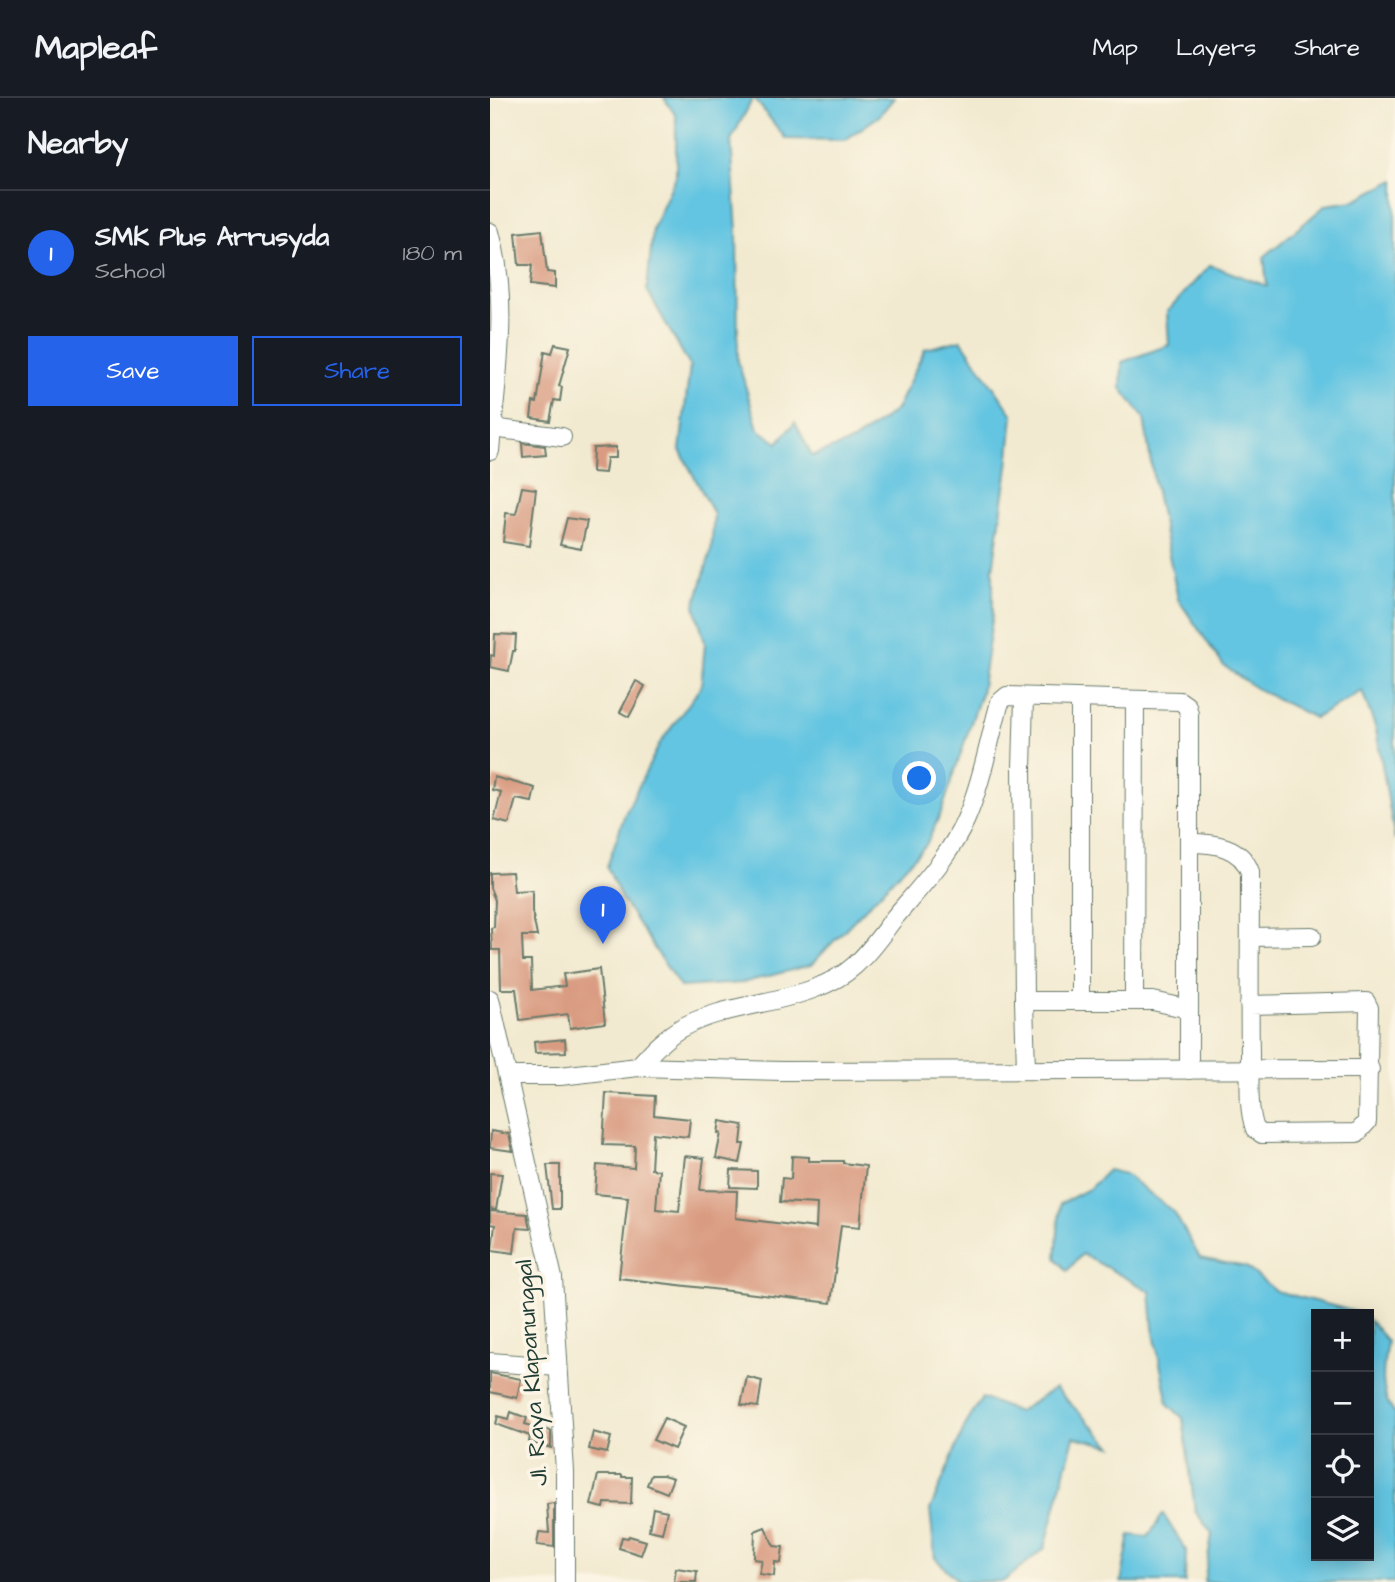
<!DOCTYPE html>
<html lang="en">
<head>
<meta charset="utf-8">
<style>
  body { margin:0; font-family:"Architects Daughter",sans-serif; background:#20242c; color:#f1f3f6 }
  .controls { position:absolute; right:21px; bottom:21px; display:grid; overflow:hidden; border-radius:0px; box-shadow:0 4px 18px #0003 }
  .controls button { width:63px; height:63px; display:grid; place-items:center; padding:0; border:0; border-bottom:2px solid #363941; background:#171b24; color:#f1f3f6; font:35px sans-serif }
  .you { position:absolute; left:430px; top:681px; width:24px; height:24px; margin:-18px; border:5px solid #fff; border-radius:50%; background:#1a73e8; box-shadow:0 0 0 10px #1a73e833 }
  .badge { display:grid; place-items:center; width:46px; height:46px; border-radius:50%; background:#2563eb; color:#fff; font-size:23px; font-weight:700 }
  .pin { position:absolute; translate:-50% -58px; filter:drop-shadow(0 2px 4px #0008) }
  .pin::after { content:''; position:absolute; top:37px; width:24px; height:21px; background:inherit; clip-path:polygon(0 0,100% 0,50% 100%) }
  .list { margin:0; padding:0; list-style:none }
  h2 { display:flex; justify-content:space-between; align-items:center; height:91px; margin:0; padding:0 28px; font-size:30px }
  h2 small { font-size:23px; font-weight:400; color:#9ea1a6 }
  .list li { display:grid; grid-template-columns:46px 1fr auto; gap:21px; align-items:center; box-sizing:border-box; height:126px; padding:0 28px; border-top:2px solid #363941 }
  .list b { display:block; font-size:26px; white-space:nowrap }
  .list p { margin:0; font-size:23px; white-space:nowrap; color:#9ea1a6 }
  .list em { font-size:23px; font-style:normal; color:#9ea1a6 }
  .actions { display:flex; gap:14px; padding:21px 28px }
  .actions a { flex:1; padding:16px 0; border:2px solid #2563eb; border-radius:0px; text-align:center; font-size:24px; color:#2563eb }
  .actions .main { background:#2563eb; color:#fff }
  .icon { flex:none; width:38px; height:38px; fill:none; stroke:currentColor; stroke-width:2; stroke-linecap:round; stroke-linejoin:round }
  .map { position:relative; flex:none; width:905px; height:1484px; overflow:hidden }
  header { display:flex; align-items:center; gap:42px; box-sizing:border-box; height:98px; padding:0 35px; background:#171b24; border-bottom:2px solid #363941 }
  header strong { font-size:33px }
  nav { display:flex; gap:38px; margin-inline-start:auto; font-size:24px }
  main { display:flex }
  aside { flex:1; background:#171b24 }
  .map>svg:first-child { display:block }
  .water { fill:#63c5e1; stroke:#41818a; stroke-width:2 }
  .building { fill:#d99b81 }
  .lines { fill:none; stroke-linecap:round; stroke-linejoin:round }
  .minor-casing { stroke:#697a6b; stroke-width:20 }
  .minor { stroke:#fff; stroke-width:18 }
  .labels { text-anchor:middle; stroke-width:7; stroke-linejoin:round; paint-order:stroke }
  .street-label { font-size:24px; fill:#1f3d34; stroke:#fcf5e5 }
</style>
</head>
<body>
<header>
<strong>Mapleaf</strong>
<nav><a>Map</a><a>Layers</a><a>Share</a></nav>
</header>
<main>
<aside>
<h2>Nearby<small></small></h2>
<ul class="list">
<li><span class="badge">1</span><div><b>SMK Plus Arrusyda</b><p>School</p></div><em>180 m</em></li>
</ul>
<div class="actions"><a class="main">Save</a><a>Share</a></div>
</aside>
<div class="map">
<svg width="905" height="1484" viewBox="0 0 905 1484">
  <rect width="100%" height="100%" fill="#fcf5e5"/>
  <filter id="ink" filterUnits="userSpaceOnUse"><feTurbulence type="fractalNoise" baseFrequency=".0143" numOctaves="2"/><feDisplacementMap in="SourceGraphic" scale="14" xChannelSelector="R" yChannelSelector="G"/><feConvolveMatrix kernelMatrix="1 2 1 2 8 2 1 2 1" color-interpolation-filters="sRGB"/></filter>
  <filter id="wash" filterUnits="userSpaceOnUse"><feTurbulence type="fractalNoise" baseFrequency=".00686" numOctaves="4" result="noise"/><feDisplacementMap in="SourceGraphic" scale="28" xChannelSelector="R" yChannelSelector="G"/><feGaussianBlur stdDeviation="1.57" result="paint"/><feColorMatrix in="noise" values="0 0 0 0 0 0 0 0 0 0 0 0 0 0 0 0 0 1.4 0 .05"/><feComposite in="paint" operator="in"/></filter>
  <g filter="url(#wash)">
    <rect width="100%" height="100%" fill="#f2ead0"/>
    <!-- water -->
    <g class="water">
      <polygon points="174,0 263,0 241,42 247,134 248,263 268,331 288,345 305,324 322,358 363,343 406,312 435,251 471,242 523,317 518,369 503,471 503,516 491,595 451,715 436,747 321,867 252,885 190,889 131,800 117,769 135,716 170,645 211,589 215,545 205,507 221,453 224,416 190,352 200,268 157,192 163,130 186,78 186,18"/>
      <polygon points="264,0 404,0 389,18 355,42 296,41"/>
      <polygon points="905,82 905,742 886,631 872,593 825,620 767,591 733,567 688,501 664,384 654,320 631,290 632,264 679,247 677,214 720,167 777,188 774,159 836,107 863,103"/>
      <path d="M618,1072l17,4 49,38 26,46 46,9 30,24 88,23h-48v242h53v-236l18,21c-4,25 -9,53 8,73v168h-191l8,-48 -17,-23 -12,-93 -15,-14 -15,-76 -3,-37 -68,-37 -15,17 -11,-13 4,-54 29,-15z"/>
      <polygon points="565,1290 622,1348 584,1339 555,1450 514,1483 469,1484 445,1460 440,1412 475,1328 492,1300 528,1314"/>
      <polygon points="673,1416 696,1452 695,1484 631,1484 640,1437 658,1439"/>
    </g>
    <g id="blocks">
      <!-- building -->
      <g class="building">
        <polygon points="52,132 57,174 65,175 65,190 40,187 42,167 29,167 26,135"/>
        <polygon points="65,246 80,249 69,288 72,289 70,303 64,302 60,323 41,320 43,304 47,305 55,253 62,255"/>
        <polygon points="32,345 55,348 56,357 33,359"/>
        <polygon points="126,349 126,360 117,360 115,375 102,374 103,350"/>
        <polygon points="32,389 46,391 39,448 13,444 16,415 26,416"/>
        <polygon points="77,420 97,423 91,451 70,447"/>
        <polygon points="5,536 26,537 25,553 23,553 19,573 0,569 1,557 4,558"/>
        <polygon points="146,583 155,588 139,619 130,614"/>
        <polygon points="4,679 45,690 42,704 26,701 19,726 4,722 11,694 2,692"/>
        <polygon points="22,774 24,793 42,792 42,813 47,838 32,838 33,863 41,863 42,892 75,888 73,876 109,871 115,925 80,930 78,916 30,922 26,891 11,891 10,852 2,852 1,830 4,829 5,802 0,790 0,775"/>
        <polygon points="75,941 76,954 45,955 44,944"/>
        <polygon points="116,995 165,998 164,1017 200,1021 198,1039 163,1035 161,1071 169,1072 166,1111 189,1113 195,1058 214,1060 210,1092 247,1093 246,1120 326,1130 327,1106 290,1104 292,1080 301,1081 302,1058 319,1059 319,1063 353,1063 353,1065 376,1068 370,1129 351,1127 341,1205 129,1180 138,1099 105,1096 107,1067 144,1070 145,1048 113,1047"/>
        <polygon points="230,1023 253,1027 251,1046 254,1046 250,1065 226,1060 231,1035 228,1035"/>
        <polygon points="1,1033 19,1036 23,1053 0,1050"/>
        <polygon points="57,1067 70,1067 70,1111 62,1111"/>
        <polygon points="241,1072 267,1073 267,1090 240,1089"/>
        <polygon points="0,1075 12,1076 6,1112 0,1111"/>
        <polygon points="0,1113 37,1116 40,1131 27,1130 24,1155 2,1152 5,1127 0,1126"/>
        <polygon points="0,1275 31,1281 27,1300 0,1294"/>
        <polygon points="257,1279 272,1283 268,1309 251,1307"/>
        <polygon points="21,1314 37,1320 35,1326 61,1333 61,1350 39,1344 40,1338 6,1326 8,1318 19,1321"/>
        <polygon points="174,1320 194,1329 184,1351 163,1342"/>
        <polygon points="103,1334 121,1339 117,1355 99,1351"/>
        <polygon points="108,1377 132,1377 132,1379 142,1379 141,1406 115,1405 114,1410 101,1407"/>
        <polygon points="161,1377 173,1377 183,1380 177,1395 157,1387"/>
        <polygon points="64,1405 64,1449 47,1447 49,1434 59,1435 57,1406"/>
        <polygon points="163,1410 177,1413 172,1435 159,1432"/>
        <polygon points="275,1429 284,1448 293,1449 291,1465 285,1464 284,1478 269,1476 272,1462 264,1461 265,1433"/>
        <polygon points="139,1438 156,1443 151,1457 129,1450 132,1439 138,1440"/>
        <polygon points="186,1470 207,1473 206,1484 184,1484"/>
      </g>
    </g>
  </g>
  <g filter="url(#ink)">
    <use href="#blocks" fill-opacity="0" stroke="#697a6b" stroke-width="2"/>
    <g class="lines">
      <defs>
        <g id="minor">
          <path d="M0,134c20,70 6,148 0,219"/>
          <polyline points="2,330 72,339"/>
          <polyline points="534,600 532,670 534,903 663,903 699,911"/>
          <polyline points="590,601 590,902"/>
          <path d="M699,745c25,0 52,3 61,29 0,61 -1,122 0,182 0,25 -3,52 5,75l7,5 95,-1 10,-11 2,-114 -3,-6 -117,3"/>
          <polyline points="760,839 822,838"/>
          <polyline points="0,901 63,1180 75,1374 75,1484"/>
          <polyline points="534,903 536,971"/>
          <polyline points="644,903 645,602"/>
          <path d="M148,969c13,-15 26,-29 43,-39 40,-22 90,-23 132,-39 14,-5 30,-13 41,-23 16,-14 28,-32 41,-49 26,-31 55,-61 71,-98 16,-37 23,-79 34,-117l7,-6 173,5 7,5 2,8v356"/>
          <polyline points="18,978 70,978 148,969 292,973 880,971"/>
          <polyline points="0,1264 68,1269"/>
        </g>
      </defs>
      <!-- minor casing -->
      <use href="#minor" class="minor-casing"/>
      <!-- minor -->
      <use href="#minor" class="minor"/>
    </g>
  </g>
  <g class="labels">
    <!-- street labels -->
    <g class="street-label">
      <text transform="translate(41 1275) rotate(-94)" y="8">Jl. Raya Klapanunggal</text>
    </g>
  </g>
</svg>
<div class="controls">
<button>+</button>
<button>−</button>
<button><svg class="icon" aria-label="locate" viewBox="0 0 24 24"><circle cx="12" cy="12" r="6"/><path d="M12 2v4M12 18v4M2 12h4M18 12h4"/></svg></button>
<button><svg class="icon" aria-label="layers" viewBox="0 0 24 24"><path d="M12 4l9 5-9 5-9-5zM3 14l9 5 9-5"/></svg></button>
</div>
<div class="you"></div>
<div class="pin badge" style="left:113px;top:846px">1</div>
</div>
</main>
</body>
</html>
